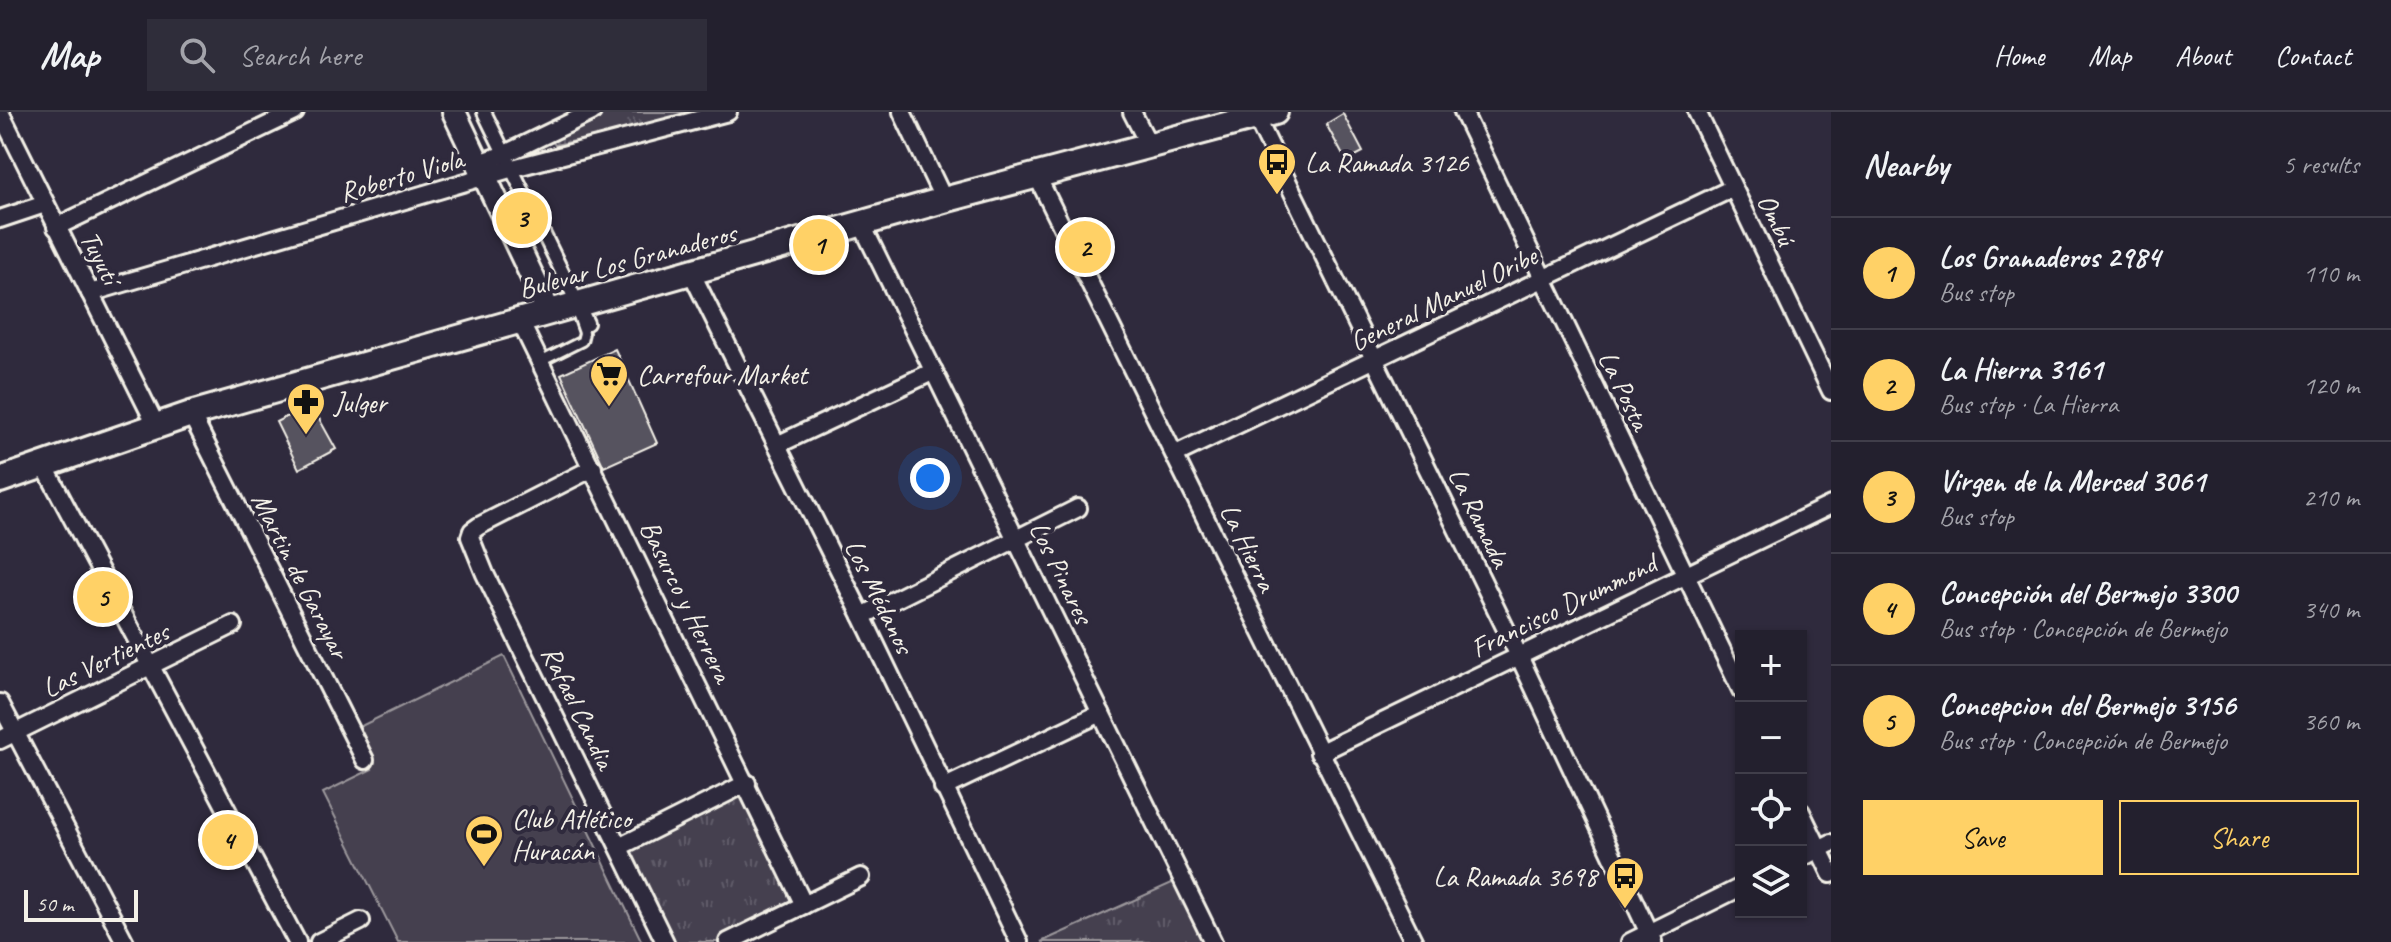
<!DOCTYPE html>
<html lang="en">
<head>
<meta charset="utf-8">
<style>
  body { margin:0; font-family:Caveat,sans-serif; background:#2f2d3a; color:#f1f3f6 }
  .controls { position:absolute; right:24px; bottom:24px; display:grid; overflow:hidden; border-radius:0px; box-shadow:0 2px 6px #0004 }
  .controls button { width:72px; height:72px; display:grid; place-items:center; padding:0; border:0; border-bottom:2px solid #403e4a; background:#23202e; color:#f1f3f6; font:40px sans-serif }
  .scale { position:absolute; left:24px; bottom:20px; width:114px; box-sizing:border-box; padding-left:8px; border:4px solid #f4f1e8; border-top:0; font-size:22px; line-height:28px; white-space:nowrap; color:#f4f1e8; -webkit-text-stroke:6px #2f2a3d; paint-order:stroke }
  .you { position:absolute; left:930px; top:366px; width:28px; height:28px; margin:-20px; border:6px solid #fff; border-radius:50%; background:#1a73e8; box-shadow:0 0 0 12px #1a73e833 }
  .badge { display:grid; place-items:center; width:52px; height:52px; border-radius:50%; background:#ffd166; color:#111; font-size:26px; font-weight:700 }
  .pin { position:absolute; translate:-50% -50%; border:4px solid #fff; box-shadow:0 2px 8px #0006 }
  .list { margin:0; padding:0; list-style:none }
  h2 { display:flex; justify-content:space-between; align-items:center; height:104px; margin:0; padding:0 32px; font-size:34px }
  h2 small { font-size:26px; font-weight:400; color:#a3a3aa }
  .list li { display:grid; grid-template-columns:52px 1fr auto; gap:24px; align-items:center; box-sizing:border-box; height:112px; padding:0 32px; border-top:2px solid #403e4a }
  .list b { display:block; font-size:30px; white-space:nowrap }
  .list p { margin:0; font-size:26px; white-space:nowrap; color:#a3a3aa }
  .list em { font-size:26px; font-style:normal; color:#a3a3aa }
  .actions { display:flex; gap:16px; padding:24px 32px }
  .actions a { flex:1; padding:18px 0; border:2px solid #ffd166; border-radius:0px; text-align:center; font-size:28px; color:#ffd166 }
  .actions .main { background:#ffd166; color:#111 }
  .icon { flex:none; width:44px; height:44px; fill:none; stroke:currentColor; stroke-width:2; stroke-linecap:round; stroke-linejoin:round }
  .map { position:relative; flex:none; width:1831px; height:830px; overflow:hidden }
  header { display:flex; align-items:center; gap:48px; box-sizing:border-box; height:112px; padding:0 40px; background:#23202e; border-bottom:2px solid #403e4a }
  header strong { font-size:38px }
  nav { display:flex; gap:44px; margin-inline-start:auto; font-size:28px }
  .search { width:560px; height:72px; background:#2f2d3a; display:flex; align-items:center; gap:20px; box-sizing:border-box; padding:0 28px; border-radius:0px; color:#a3a3aa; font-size:30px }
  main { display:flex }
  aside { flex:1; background:#23202e }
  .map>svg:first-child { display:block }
  .grass { fill:#454050; stroke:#9c989c; stroke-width:2 }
  .park { fill:url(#park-tufts); stroke:#9c989c; stroke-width:2 }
  .building { fill:#56525f; stroke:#f4f1e8; stroke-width:2 }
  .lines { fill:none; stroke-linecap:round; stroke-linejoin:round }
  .service-casing { stroke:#f4f1e8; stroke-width:14 }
  .pedestrian-casing { stroke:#f4f1e8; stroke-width:18 }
  .minor-casing { stroke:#f4f1e8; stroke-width:22 }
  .secondary-casing { stroke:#f4f1e8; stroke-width:28 }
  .primary-casing { stroke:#f4f1e8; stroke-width:30 }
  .service { stroke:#2f2a3d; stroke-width:8 }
  .pedestrian { stroke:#2f2a3d; stroke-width:12 }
  .minor { stroke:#2f2a3d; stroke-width:16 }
  .secondary { stroke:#2f2a3d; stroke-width:22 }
  .primary { stroke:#2f2a3d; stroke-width:24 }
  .labels { text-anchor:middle; stroke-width:8; stroke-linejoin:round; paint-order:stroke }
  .poi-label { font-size:28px; fill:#f4f1e8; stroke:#2f2a3d; text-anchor:start }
  .street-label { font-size:28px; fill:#f4f1e8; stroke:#2f2a3d }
</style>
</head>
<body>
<header>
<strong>Map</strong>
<div class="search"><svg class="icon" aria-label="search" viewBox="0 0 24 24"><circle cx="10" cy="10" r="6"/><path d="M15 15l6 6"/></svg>Search here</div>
<nav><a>Home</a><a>Map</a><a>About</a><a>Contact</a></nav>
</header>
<main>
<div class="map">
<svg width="1831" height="830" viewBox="0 0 1831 830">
  <defs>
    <pattern id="park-tufts" width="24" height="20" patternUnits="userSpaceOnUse" patternTransform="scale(2)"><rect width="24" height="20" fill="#454050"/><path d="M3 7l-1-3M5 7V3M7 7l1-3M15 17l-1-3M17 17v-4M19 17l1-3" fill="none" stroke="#605c69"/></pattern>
  </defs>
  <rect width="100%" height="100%" fill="#2f2a3d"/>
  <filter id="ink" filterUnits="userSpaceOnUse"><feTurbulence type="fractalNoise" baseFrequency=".0125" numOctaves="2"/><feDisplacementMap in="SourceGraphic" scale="16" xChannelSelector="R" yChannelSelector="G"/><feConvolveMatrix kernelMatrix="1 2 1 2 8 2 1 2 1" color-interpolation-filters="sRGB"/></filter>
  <g filter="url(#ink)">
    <!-- grass -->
    <polygon class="grass" points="504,544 642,830 398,830 323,681 372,657 353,618"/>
    <!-- park -->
    <g class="park">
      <polygon points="600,0 719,0 555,33 551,28"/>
      <polygon points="747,671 805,792 728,830 665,830 619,735"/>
      <polygon points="1174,770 1205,830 1041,830"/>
    </g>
    <!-- building -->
    <g class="building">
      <polygon points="1343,2 1363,40 1346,49 1326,12"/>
      <polygon points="615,237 657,331 604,355 561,262"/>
      <polygon points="311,292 336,337 299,357 276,310"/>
    </g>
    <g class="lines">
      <defs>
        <polyline id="service" points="540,250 582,229 584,221 577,201"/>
        <polyline id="pedestrian" points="484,0 587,211"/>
        <g id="minor">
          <polyline points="0,0 156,313"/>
          <polyline points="902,0 944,88"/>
          <polyline points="1132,0 1149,33"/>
          <polyline points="1463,0 1741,578"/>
          <polyline points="1697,0 1831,279"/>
          <polyline points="1256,5 1519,544 1653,830"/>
          <polyline points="479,51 505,42 592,0"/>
          <polyline points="1037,64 1414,830"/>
          <polyline points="0,107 45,92"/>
          <polyline points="862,113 1213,830"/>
          <polyline points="56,115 295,0"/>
          <polyline points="692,162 862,504 1019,830"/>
          <polyline points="90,181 513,56 728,0"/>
          <polyline points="520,209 804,793"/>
          <polyline points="191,302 365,648"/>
          <polyline points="777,333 934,259"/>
          <polyline points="1176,342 1733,76"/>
          <polyline points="44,353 297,830"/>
          <polyline points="593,356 479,414 472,419 470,425 485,462 665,830"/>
          <polyline points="862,504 1078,396"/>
          <polyline points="0,591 125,830"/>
          <polyline points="0,628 233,513"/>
          <polyline points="1319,641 1831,393"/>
          <polyline points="943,676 1101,601"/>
          <polyline points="1801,700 1831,762"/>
          <polyline points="619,735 747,671"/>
          <polyline points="1801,746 1831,731"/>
          <polyline points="319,830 361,809"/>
          <polyline points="728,830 861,765"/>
          <polyline points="1630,830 1741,775"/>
        </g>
        <polyline id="secondary" points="454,0 549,200"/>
        <polyline id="primary" points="0,368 191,302 944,88 1275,0"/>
      </defs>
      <!-- service casing -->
      <use href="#service" class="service-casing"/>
      <!-- pedestrian casing -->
      <use href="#pedestrian" class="pedestrian-casing"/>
      <!-- minor casing -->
      <use href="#minor" class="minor-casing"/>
      <!-- secondary casing -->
      <use href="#secondary" class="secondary-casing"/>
      <!-- primary casing -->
      <use href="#primary" class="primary-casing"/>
      <!-- service -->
      <use href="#service" class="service"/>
      <!-- pedestrian -->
      <use href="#pedestrian" class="pedestrian"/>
      <!-- minor -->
      <use href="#minor" class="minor"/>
      <!-- secondary -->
      <use href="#secondary" class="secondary"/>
      <!-- primary -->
      <use href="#primary" class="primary"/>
    </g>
  </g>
  <!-- icons -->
  <defs>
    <symbol id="bus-pin" viewBox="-11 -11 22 30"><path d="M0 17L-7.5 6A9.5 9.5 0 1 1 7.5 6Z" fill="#ffd166" stroke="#2f2a3d"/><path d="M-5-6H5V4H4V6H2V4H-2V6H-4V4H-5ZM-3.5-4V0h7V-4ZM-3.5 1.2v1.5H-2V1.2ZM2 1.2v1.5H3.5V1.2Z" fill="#111"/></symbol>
    <symbol id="supermarket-pin" viewBox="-11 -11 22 30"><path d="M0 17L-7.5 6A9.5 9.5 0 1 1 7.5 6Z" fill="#ffd166" stroke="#2f2a3d"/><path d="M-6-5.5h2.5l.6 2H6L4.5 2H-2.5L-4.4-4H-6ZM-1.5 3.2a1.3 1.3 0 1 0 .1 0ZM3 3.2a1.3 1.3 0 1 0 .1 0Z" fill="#111"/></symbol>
    <symbol id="pharmacy-pin" viewBox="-11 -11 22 30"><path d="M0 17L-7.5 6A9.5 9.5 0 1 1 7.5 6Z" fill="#ffd166" stroke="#2f2a3d"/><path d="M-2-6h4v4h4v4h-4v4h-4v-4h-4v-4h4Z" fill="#111"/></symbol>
    <symbol id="stadium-pin" viewBox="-11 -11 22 30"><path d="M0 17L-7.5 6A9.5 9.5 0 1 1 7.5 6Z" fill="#ffd166" stroke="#2f2a3d"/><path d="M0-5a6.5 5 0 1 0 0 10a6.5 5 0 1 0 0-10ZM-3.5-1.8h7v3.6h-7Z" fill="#111"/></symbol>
  </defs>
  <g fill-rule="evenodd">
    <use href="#bus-pin" x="1255" y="28" width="44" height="60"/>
    <use href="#supermarket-pin" x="587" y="240" width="44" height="60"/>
    <use href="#pharmacy-pin" x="284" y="268" width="44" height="60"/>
    <use href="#stadium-pin" x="462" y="700" width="44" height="60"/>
    <use href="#bus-pin" x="1603" y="742" width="44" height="60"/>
  </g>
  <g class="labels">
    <!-- poi labels -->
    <g class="poi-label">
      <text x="1305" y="60">La Ramada 3126</text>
      <text x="637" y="272">Carrefour Market</text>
      <text x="334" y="300">Julger</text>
      <text x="512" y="716">Club Atlético<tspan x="512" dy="32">Huracán</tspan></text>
      <text x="1597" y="774" text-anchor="end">La Ramada 3698</text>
    </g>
    <!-- street labels -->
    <g class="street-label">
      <text transform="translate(401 63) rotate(-16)" y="10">Roberto Viola</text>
      <text transform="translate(1777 107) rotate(64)" y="10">Ombú</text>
      <text transform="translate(101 145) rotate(63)" y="10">Tuyutí</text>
      <text transform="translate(627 148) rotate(-15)" y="10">Bulevar Los Granaderos</text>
      <text transform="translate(1443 186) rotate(-26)" y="10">General Manuel Oribe</text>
      <text transform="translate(1625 278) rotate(64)" y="10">La Posta</text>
      <text transform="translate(1480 405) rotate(64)" y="10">La Ramada</text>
      <text transform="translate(1249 435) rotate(64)" y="10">La Hierra</text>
      <text transform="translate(1062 460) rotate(64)" y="10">Los Pinares</text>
      <text transform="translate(301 463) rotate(63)" y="10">Martin de Garayar</text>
      <text transform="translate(880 484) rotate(64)" y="10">Los Médanos</text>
      <text transform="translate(687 489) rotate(64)" y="10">Basurco y Herrera</text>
      <text transform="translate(1563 493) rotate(-26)" y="10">Francisco Drummond</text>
      <text transform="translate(105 547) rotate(-26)" y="10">Las Vertientes</text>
      <text transform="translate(579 595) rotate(64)" y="10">Rafael Candia</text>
    </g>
  </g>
</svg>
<div class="controls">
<button>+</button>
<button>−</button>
<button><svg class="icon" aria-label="locate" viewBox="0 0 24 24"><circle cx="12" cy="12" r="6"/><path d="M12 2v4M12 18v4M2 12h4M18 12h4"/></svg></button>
<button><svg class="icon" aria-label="layers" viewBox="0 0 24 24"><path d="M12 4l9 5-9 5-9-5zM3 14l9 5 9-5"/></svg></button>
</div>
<div class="scale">50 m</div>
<div class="you"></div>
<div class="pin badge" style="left:819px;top:133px">1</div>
<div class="pin badge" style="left:1085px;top:135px">2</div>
<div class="pin badge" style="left:522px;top:106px">3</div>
<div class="pin badge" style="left:228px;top:728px">4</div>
<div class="pin badge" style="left:103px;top:485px">5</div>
</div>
<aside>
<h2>Nearby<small>5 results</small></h2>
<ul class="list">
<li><span class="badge">1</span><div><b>Los Granaderos 2984</b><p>Bus stop</p></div><em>110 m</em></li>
<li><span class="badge">2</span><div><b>La Hierra 3161</b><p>Bus stop · La Hierra</p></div><em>120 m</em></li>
<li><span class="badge">3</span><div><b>Virgen de la Merced 3061</b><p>Bus stop</p></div><em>210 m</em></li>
<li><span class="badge">4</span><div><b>Concepción del Bermejo 3300</b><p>Bus stop · Concepción de Bermejo</p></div><em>340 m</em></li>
<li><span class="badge">5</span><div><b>Concepcion del Bermejo 3156</b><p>Bus stop · Concepción de Bermejo</p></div><em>360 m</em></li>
</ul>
<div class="actions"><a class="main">Save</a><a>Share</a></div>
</aside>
</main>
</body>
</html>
